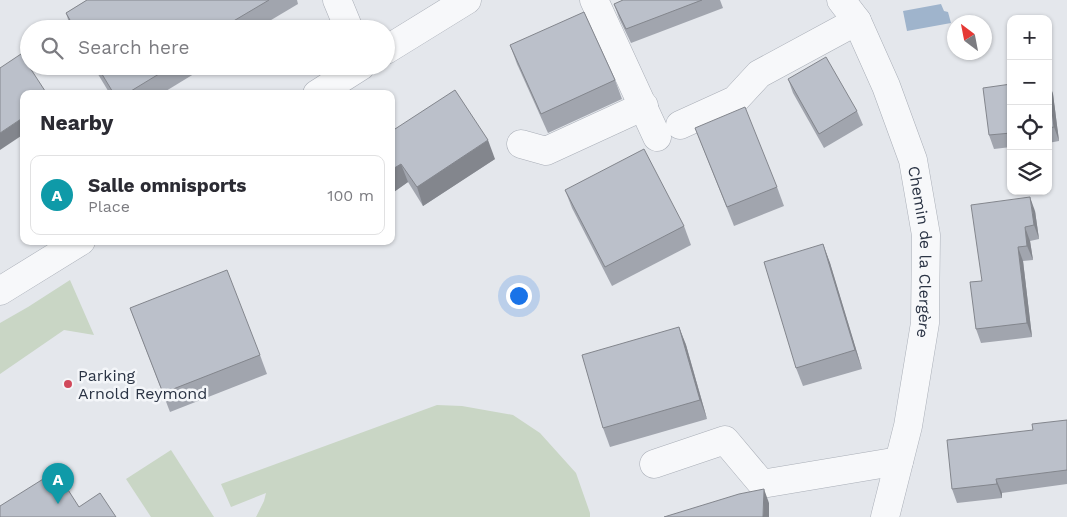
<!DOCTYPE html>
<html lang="en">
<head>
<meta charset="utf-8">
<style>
  body { margin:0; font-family:"Work Sans",sans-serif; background:#f2f2f3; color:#2b2b33 }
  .controls { position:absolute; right:15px; top:15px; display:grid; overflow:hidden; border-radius:10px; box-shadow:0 1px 4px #0004 }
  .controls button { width:45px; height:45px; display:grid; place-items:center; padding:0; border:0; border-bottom:1px solid #e1e1e2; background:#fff; color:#2b2b33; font:25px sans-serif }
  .compass { position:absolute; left:947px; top:15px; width:45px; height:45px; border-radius:50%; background:#fff; box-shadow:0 1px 4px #0004; rotate:328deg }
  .you { position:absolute; left:518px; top:295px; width:18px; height:18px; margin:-12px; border:4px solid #fff; border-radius:50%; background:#1a73e8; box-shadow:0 0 0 8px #1a73e833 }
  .badge { display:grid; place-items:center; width:32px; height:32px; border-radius:50%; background:#d93025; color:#fff; font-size:16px; font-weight:700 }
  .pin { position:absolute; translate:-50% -41px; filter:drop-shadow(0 1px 2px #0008) }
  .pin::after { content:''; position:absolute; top:26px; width:18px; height:15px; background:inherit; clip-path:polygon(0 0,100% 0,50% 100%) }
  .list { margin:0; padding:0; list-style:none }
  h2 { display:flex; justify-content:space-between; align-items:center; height:65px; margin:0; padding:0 20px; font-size:21px }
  h2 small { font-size:16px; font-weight:400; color:#7c7c81 }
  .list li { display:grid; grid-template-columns:32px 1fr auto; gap:15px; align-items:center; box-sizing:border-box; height:80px; margin:0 10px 10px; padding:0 10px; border:1px solid #e1e1e2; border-radius:10px }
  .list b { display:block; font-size:19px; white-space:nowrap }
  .list p { margin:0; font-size:16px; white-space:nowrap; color:#7c7c81 }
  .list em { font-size:16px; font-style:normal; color:#7c7c81 }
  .icon { flex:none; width:28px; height:28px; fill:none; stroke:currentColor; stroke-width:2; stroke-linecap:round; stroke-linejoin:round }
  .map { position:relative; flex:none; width:1067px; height:517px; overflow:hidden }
  .search { position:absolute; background:#fff; box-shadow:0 1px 4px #0004; left:20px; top:20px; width:375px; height:55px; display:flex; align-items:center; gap:12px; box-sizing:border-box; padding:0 18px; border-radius:28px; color:#7c7c81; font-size:19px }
  .panel { position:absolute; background:#fff; box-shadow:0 1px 4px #0004; left:20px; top:90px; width:375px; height:155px; border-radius:10px }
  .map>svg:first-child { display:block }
  .green { fill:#c9d6c5 }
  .water { fill:#9fb4cc }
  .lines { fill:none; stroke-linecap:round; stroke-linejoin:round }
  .minor-casing { stroke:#a9aeb7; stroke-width:29 }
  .minor { stroke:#f7f8fa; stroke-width:28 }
  .wall { fill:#a1a5ae }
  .shaded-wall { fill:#83868d }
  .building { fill:#bbc0ca; stroke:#83868d }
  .poi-dot { fill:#d1495b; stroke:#f4f6f9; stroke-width:2 }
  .labels { text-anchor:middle; stroke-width:5; stroke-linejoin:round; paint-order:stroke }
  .street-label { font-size:16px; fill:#2b3445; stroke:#f4f6f9 }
  .poi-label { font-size:16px; fill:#2b3445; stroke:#f4f6f9; text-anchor:start }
</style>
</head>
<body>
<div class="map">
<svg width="1067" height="517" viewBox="0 0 1067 517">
  <rect width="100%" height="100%" fill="#e4e7ec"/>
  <!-- green -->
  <g class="green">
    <polygon points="70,280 94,335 64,330 0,374 0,323 28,307"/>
    <polygon points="437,405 462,406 513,415 540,433 576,473 590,513 590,517 256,517 264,501 266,493 231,507 221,484"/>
    <polygon points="171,450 214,517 151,517 126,479"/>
  </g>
  <!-- water -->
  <polygon class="water" points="941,4 944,11 948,12 951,23 907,31 903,11"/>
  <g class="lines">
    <defs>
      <g id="minor">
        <polyline points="337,0 349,29"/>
        <polyline points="594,0 657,137"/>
        <path id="s1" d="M841,0l16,21 29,65 27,74 13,75 -1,88 -17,103 -23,91"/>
        <polyline points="386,50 467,0"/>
        <polyline points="317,94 361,66"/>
        <polyline points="680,125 735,100 759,74 857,21"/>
        <polyline points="521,144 546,151 644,106"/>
        <polyline points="0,291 81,241"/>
        <polyline points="654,464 725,440 762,484 899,461"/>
      </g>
    </defs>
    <!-- minor casing -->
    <use href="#minor" class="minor-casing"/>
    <!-- minor -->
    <use href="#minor" class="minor"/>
  </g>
  <!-- wall -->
  <g class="wall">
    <polygon points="87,0 297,0 298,4 256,29 71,29 66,13"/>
    <polygon points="623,0 720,0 723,8 631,43 619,18 614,4"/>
    <polygon points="510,45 615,80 622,99 548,133 517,64"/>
    <polygon points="93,66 207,66 161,94 110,94"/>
    <polygon points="788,79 857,111 863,125 824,148 793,93"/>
    <polygon points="1048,80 1053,94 1059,141 1048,143"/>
    <polygon points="1011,84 1011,147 994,149 989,135"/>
    <polygon points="695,128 777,187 784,206 734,226"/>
    <polygon points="395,129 495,159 423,206 408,182 391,194"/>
    <polygon points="565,190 684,226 691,245 612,286 572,208"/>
    <polygon points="1035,211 1039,239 1030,241 1033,260 1023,261 1032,337 981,343 976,329 982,281"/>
    <polygon points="823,244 830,263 862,369 803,386 796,368"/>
    <polygon points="130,308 260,355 267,374 170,412"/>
    <polygon points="679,327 686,345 707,419 610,447 603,428"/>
    <polygon points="1067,420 1067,484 1002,493 1002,498 957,503 952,489 1033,430"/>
  </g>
  <!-- shaded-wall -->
  <g class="shaded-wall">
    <polygon points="1048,80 1053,94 1059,141 1054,127"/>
    <polygon points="24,117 24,134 0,150 0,133"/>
    <polygon points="488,140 495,159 423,206 417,187"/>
    <polygon points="401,164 408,182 391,194 391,170"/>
    <polygon points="1030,197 1035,211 1039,239 1034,225"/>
    <polygon points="1025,227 1030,241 1033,260 1027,246"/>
    <polygon points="823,244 830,263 862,369 855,350"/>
    <polygon points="1018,247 1023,261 1032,337 1027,323"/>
    <polygon points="679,327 686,345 707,419 700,400"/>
    <polygon points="996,479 1002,493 1002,498 997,484"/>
    <polygon points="764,489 769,503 769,517 763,517"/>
  </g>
  <!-- building -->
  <g class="building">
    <polygon points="87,0 269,0 220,29 75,29 66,13"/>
    <polygon points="623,0 702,0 626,29 614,4"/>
    <polygon points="584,12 615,80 541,114 510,45"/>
    <polygon points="21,54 47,94 24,94 24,117 0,133 0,68"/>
    <polygon points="826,57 857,111 819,134 788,79"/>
    <polygon points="97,66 172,66 126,94 114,94"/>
    <polygon points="1048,80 1054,127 1048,128"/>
    <polygon points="1011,84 1011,133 989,135 983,88"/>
    <polygon points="455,90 488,140 417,187 401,164 391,170 391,124 395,129"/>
    <polygon points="745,107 777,187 727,207 695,128"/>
    <polygon points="644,149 684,226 605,267 565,190"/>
    <polygon points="1030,197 1034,225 1025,227 1027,246 1018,247 1027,323 976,329 970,282 982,281 971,205"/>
    <polygon points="823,244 855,350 796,368 764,262"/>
    <polygon points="227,270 260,355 163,393 130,308"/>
    <polygon points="679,327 700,400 603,428 582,355"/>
    <polygon points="1067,420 1067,470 996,479 997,484 952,489 947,440 1033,430 1032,424"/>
    <polygon points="56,471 79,507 100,493 116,517 0,517 0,506"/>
    <polygon points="764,489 763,517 664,517 739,494"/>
  </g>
  <!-- markers -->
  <circle class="poi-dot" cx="68" cy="384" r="5"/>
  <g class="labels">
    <!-- street labels -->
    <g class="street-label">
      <text dy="6" stroke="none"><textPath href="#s1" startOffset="269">Chemin de la Clergère</textPath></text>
    </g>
    <!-- poi labels -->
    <g class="poi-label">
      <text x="78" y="381">Parking<tspan x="78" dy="18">Arnold Reymond</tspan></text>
    </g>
  </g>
</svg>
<div class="controls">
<button>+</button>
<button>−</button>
<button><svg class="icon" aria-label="locate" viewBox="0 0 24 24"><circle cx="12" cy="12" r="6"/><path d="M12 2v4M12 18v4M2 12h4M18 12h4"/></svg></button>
<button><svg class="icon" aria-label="layers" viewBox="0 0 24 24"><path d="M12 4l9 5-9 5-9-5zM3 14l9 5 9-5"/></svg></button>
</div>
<svg class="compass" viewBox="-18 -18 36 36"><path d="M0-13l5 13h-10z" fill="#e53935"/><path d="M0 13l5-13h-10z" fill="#7c7c81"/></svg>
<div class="you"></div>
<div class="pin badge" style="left:58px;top:504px;background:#0f9aa8">A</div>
<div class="search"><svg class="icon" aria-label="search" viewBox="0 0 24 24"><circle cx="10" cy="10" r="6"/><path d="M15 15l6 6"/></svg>Search here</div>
<section class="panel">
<h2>Nearby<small></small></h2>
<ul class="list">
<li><span class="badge" style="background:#0f9aa8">A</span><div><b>Salle omnisports</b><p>Place</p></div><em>100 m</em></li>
</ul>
</section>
</div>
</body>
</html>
